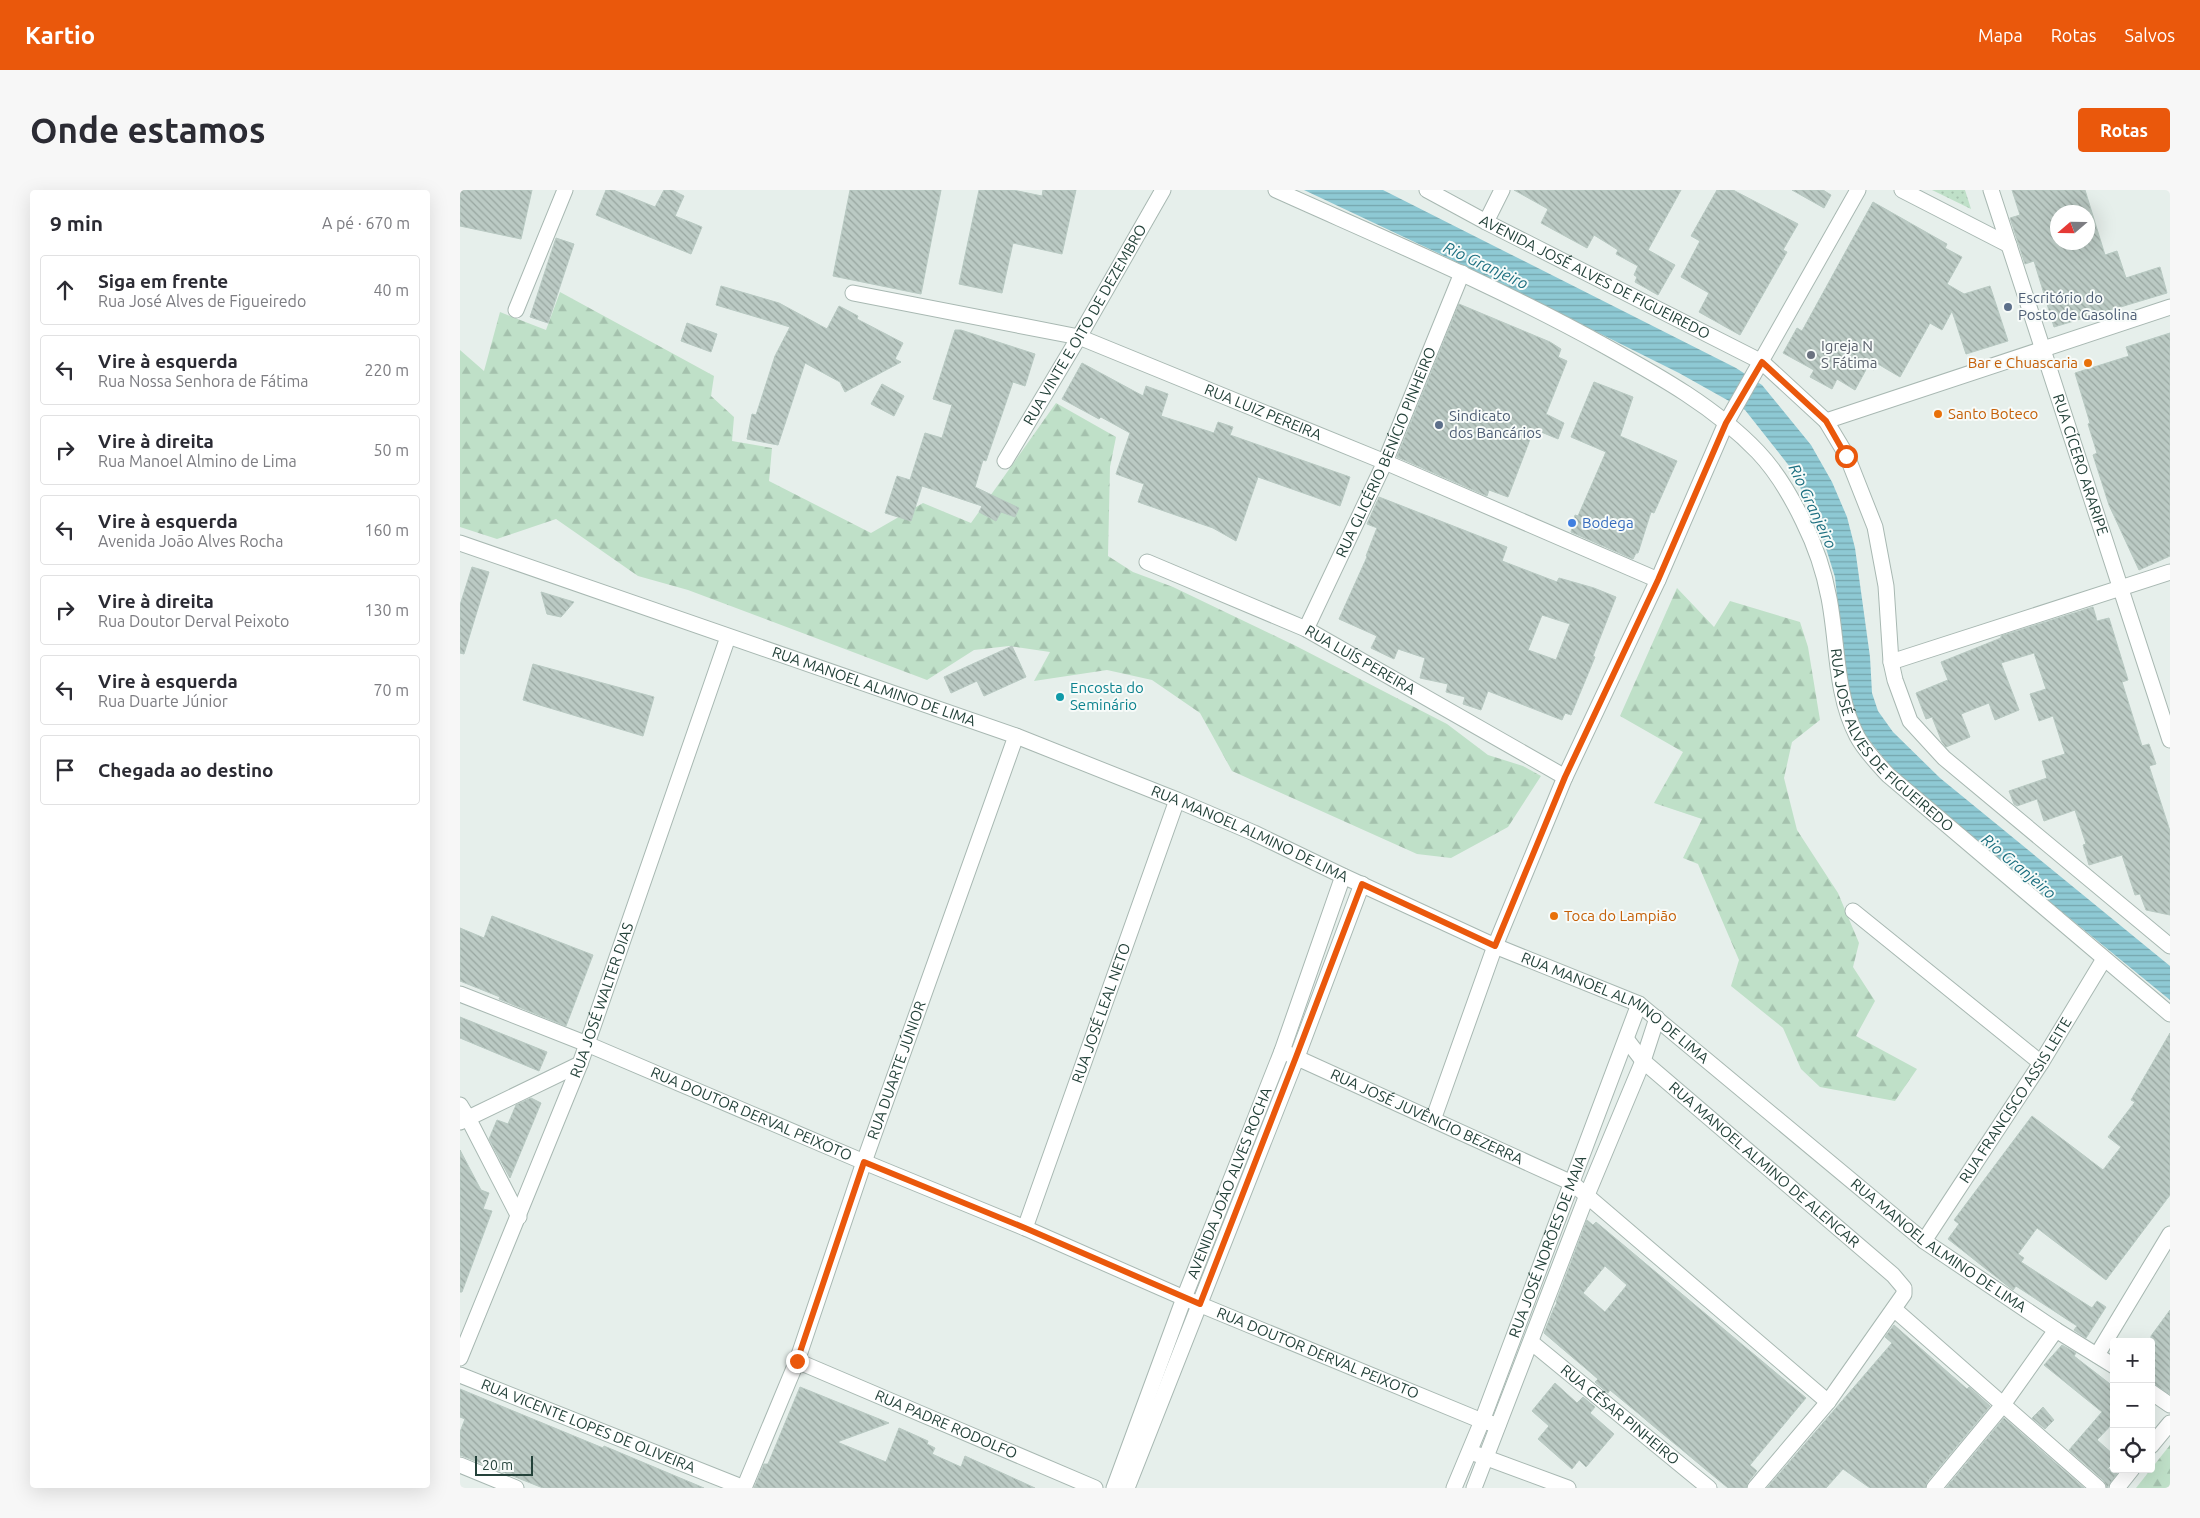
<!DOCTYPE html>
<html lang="pt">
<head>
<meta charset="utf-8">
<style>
  body { margin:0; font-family:Ubuntu,sans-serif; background:#f7f7f7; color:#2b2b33 }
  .controls { position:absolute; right:15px; bottom:15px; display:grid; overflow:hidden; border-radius:5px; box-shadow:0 5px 20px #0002 }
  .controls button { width:45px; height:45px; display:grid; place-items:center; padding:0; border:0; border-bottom:1px solid #e1e1e2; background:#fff; color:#2b2b33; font:25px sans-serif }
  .compass { position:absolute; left:1590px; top:15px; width:45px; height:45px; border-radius:50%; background:#fff; box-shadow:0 5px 20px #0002; rotate:250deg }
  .scale { position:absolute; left:15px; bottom:12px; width:58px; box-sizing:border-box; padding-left:5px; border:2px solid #24423a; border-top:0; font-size:14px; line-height:18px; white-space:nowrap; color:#24423a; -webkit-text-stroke:4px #f7fbf9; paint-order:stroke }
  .stop { position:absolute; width:15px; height:15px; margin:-11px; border:4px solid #ea580c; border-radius:50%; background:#fff }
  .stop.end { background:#ea580c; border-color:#fff; box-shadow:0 1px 5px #0008 }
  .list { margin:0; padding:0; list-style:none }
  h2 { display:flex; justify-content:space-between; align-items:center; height:65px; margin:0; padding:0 20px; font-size:21px }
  h2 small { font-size:16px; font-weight:400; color:#7c7c81 }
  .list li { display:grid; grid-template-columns:32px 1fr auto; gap:15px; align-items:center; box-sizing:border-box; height:70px; margin:0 10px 10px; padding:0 10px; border:1px solid #e1e1e2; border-radius:5px }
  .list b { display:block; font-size:19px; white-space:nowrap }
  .list p { margin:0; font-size:16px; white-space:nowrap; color:#7c7c81 }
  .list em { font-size:16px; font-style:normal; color:#7c7c81 }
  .icon { flex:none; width:28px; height:28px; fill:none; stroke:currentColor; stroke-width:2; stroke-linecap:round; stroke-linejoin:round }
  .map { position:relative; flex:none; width:1710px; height:1298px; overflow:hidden; border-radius:5px }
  header { display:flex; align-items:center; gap:30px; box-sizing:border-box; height:70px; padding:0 25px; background:#ea580c; color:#fff }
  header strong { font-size:24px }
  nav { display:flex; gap:28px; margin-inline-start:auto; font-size:18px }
  .intro { display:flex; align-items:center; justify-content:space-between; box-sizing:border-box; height:120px; padding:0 30px }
  h1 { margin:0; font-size:35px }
  .button { padding:12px 22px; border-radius:5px; background:#ea580c; color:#fff; font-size:18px; font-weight:700 }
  main { display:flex; gap:30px; padding:0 30px }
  aside { flex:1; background:#fff; border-radius:5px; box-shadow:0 5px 20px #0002 }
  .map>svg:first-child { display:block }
  .grass { fill:url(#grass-dots) }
  .forest { fill:url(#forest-firs) }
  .water { fill:url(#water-rules) }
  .building { fill:url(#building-back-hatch); stroke:#b8c9c2; fill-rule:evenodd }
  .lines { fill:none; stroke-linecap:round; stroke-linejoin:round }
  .minor-casing { stroke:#a8b8b2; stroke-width:17 }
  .minor { stroke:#fff; stroke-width:15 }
  .route { stroke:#ea580c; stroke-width:6 }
  .service-dot { fill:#5c6f8a; stroke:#f7fbf9; stroke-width:2 }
  .worship-dot { fill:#6b7280; stroke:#f7fbf9; stroke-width:2 }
  .food-dot { fill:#e8710a; stroke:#f7fbf9; stroke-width:2 }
  .shop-dot { fill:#3f7fe0; stroke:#f7fbf9; stroke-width:2 }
  .culture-dot { fill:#0f9aa8; stroke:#f7fbf9; stroke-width:2 }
  .labels { text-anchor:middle; stroke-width:4; stroke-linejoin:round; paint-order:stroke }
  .street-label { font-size:15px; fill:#24423a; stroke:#f7fbf9 }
  .service-label { font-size:15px; fill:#4e5e75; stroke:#f7fbf9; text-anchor:start }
  .worship-label { font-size:15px; fill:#5b616d; stroke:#f7fbf9; text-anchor:start }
  .food-label { font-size:15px; fill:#c56008; stroke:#f7fbf9; text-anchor:start }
  .shop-label { font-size:15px; fill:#366cbe; stroke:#f7fbf9; text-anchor:start }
  .culture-label { font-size:15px; fill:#0d838f; stroke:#f7fbf9; text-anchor:start }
  .water-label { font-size:16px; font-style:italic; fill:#1c6f80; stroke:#f7fbf9 }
</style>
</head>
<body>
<header>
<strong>Kartio</strong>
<nav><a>Mapa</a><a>Rotas</a><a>Salvos</a></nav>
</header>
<div class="intro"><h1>Onde estamos</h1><a class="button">Rotas</a></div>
<main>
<aside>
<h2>9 min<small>A pé · 670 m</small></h2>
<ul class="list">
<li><svg class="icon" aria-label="ahead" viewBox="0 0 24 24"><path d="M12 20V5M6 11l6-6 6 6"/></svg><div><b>Siga em frente</b><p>Rua José Alves de Figueiredo</p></div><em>40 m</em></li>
<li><svg class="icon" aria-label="left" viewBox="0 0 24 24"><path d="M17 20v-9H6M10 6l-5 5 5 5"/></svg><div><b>Vire à esquerda</b><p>Rua Nossa Senhora de Fátima</p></div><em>220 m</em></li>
<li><svg class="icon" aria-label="right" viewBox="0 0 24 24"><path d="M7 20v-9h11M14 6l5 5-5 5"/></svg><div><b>Vire à direita</b><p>Rua Manoel Almino de Lima</p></div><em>50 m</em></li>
<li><svg class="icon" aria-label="left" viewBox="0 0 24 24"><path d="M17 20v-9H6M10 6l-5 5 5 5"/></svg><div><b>Vire à esquerda</b><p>Avenida João Alves Rocha</p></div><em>160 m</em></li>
<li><svg class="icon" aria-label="right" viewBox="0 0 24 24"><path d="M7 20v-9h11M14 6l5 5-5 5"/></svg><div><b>Vire à direita</b><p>Rua Doutor Derval Peixoto</p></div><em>130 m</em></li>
<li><svg class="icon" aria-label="left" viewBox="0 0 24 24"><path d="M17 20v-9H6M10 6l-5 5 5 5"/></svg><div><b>Vire à esquerda</b><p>Rua Duarte Júnior</p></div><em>70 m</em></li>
<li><svg class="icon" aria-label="arrive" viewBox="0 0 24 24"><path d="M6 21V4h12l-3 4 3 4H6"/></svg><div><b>Chegada ao destino</b></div></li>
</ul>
</aside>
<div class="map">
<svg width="1710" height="1298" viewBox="0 0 1710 1298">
  <defs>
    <pattern id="grass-dots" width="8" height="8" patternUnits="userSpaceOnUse" patternTransform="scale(1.25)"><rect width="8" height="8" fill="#bfe0c8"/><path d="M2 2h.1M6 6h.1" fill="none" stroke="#a4c1ad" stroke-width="1.8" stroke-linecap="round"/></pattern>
    <pattern id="forest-firs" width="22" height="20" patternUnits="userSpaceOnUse" patternTransform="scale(1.25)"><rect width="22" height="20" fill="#bfe0c8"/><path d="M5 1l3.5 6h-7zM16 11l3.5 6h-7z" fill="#a4c1ad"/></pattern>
    <pattern id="water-rules" width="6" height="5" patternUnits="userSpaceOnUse" patternTransform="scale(1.25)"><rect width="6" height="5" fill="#8ec9d4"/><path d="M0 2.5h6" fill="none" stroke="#74a5ad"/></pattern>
    <pattern id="building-back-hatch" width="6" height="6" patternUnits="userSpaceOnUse" patternTransform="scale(1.25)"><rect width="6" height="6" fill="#bbcac4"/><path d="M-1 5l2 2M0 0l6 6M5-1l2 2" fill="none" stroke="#98a6a0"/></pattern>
  </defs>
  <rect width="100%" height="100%" fill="#e6efeb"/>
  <!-- grass -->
  <polygon class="grass" points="1472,0 1505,0 1511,19"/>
  <!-- forest -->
  <g class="forest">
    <polygon points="100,102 254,186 251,206 274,227 272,251 312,258 309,291 411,343 463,313 511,333 596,213 656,247 650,277 648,366 673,382 713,397 836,456 987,534 1028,565 1063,576 1081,586 1048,637 991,668 957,664 772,581 740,523 692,490 647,480 574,491 590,462 549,456 514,460 467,490 228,400 178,386 96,329 37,349 0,337 0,160 24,181 40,122 86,140"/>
    <polygon points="1217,398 1254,437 1270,411 1340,432 1348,457 1360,530 1332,552 1324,588 1337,640 1378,703 1399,753 1393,777 1415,811 1396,846 1457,879 1435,911 1360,897 1341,879 1323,838 1271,796 1279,770 1238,674 1223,668 1242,629 1194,613 1223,562 1160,526"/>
    <polygon points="1710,1255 1710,1298 1676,1298"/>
  </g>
  <!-- water -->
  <polygon class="water" points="844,0 923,0 1276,178 1302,195 1351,255 1372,292 1387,327 1395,358 1410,467 1412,503 1418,521 1433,542 1480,588 1710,776 1710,810 1504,642 1431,577 1401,540 1387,505 1375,387 1359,336 1330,277 1285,220 1219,183 980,64"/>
  <!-- building -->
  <g class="building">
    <polygon points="0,0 72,0 61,49 0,36"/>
    <polygon points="146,0 153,0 195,17 204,0 212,0 224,6 215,26 242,37 231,64 136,25"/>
    <polygon points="390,0 481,0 461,104 373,86"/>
    <polygon points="519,0 553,0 582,6 583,0 616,0 602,64 553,53 542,103 499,94"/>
    <polygon points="1054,0 1221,0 1188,60 1215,75 1198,105 1175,92 1177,87 1174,85 1178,76 1156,64 1158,60 1134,45 1127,58 1081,33 1088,19"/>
    <polygon points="1257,0 1273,0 1338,34 1323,60 1327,62 1280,145 1239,122 1249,103 1221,87 1240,51 1231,46"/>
    <polygon points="1332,0 1363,0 1371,5 1364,18"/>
    <path d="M1552,0h73l20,65 12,-4 9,27 34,-11 7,26 -113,34 -20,-66 -9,3 -15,-46 10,-3zM1598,22h30v30h-30z"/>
    <polygon points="1413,12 1487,54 1485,58 1502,67 1487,94 1504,104 1530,96 1548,151 1506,164 1492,121 1482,140 1470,133 1440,187 1418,174 1414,180 1408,176 1395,200 1377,189 1372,199 1350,187 1354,180 1323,163 1337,138 1342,141"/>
    <polygon points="96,48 114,54 88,133 70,127"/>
    <polygon points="261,96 319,113 367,139 379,116 398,126 397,129 443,153 435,169 441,172 385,202 380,192 345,173 318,255 287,249 292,224 296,225 315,166 330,137 256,115"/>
    <polygon points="999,114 1090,152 1101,159 1098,167 1107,171 1086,224 1104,233 1098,249 1074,239 1048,307 1029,300 1027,306 937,267"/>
    <polygon points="227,133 257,144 251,162 221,151"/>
    <polygon points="495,140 501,140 575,164 565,196 553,192 526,271 523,270 515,297 559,318 555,327 541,322 536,331 519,322 522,316 462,296 451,331 425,323 437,286 450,290 465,243 482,248 492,215 473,209"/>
    <polygon points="1710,143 1710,366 1679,380 1649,315 1633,265 1637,263 1628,234 1630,233 1615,183 1669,166 1666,157"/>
    <polygon points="622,173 683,206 686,196 708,204 701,226 754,243 758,232 773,237 770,245 890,287 880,316 798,287 776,351 753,338 678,312 684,294 656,284 670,243 641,227 639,229 602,209"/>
    <polygon points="1134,192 1173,207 1160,246 1217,271 1194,323 1191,322 1178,363 1176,363 1173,369 1111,342 1115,325 1118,326 1146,262 1111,247"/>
    <polygon points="422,194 444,206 434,226 411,214"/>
    <path d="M919,307l128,50 -5,14 55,21 2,-4 35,10 22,9 -23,59 2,1 -24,58 -6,-2 -3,7 -74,-29 -7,19 -18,-6 2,-7 -19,-5 2,-8 -28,-6 5,-20 -27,-9 -4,10 -23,-11 6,-12 -38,-17 28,-62 -1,-1 11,-28 -10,-4zM1082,425l28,9 -14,36 -28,-10z"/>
    <polygon points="12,377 29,382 4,464 0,463 0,415"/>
    <polygon points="81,402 114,412 101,427 87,424"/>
    <polygon points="1633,417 1637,431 1649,428 1668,490 1662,492 1682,556 1689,554 1696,574 1689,576 1710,641 1710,725 1686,720 1680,704 1675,705 1662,665 1629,675 1623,655 1626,654 1615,620 1584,631 1577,609 1557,616 1554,614 1549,601 1587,588 1582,571 1605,564 1593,526 1579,531 1570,504 1586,499 1574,463 1541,473 1559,520 1535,530 1529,513 1501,524 1510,547 1486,557 1482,552 1472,527 1466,529 1456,503 1488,490 1481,472 1541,448 1541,446"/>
    <polygon points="552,456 566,487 524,506 517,491 491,503 484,487"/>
    <polygon points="73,474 194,507 183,546 63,510"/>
    <polygon points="32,726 133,765 106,836 39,809 40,807 0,791 0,738 24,748"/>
    <polygon points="0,827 87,862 79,881 0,848"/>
    <polygon points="1710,843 1710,1005 1646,1090 1577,1038 1558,1064 1564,1068 1561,1072 1632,1118 1637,1111 1646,1117 1626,1148 1614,1140 1617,1136 1556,1096 1553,1100 1549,1097 1488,1049 1499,1034 1494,1030 1572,926 1643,980 1661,957 1648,947 1675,912 1671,910"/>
    <polygon points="71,908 81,913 50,988 29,949 37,930 48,934 56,915"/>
    <polygon points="0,960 21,1000 29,1003 23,1019 32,1021 2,1102 0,1102"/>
    <path d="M1127,1030l6,5 3,-3 210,176 -56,67 7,6 -9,11 -2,6h-18l-118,-98 -2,3 -13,-11 3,-3 -54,-46 10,-25 3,-5 -1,-1zM1145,1076l22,19 -22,27 -22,-19z"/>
    <polygon points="1710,1120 1710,1204 1691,1193 1691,1146"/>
    <polygon points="1434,1135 1507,1199 1509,1197 1530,1216 1467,1292 1465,1298 1410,1298 1383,1279 1366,1298 1307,1298 1432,1153 1425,1147"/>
    <polygon points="1602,1155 1616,1163 1614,1166 1654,1197 1654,1232 1637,1250 1654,1265 1654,1272 1647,1279 1660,1279 1647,1298 1644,1291 1609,1260 1642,1222 1584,1175"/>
    <polygon points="1095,1193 1117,1213 1123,1207 1135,1217 1130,1223 1154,1244 1126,1277 1119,1270 1112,1279 1078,1249 1089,1236 1072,1221"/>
    <polygon points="340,1197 429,1233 377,1252 426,1272 439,1238 468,1251 467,1254 475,1258 472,1264 501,1277 505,1266 575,1298 294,1298 304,1274 308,1274"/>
    <polygon points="0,1199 143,1258 144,1256 244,1298 83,1298 0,1265 0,1242 5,1229 0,1227"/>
    <polygon points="1583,1217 1594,1230 1585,1239 1572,1228"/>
    <polygon points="1544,1228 1624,1298 1486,1298"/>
  </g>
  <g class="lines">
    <defs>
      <g id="minor">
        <path id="s1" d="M816,0c111,50 223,97 329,156 54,30 110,61 153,106 19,20 33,44 45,69 12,24 21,50 26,77 9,46 6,96 28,138 8,15 20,27 31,39l282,239"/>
        <path id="s2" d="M967,0l59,32 276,140 64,59 21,35 28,71 11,59 5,76 4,18 15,41 34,37 226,188"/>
        <polyline points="1442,0 1549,55"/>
        <path id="s3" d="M1531,0l179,550"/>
        <polyline points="1026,32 1042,0"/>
        <path id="s4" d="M393,103l226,44 306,125 273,118"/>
        <polyline points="56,120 105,0"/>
        <polyline points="1366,231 1710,117"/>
        <path id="s5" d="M545,271l74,-124 84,-147"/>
        <path id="s6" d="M0,353l556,193 161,64 77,33 89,43 152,70 144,58 285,237 132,89 58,36"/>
        <path id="s7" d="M687,372l159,67 259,148"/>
        <path id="s8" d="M846,439l79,-167 77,-189"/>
        <polyline points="1431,472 1710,382"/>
        <polyline points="1393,721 1581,873"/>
        <path id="s9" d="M0,804l127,50 277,118 161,66 159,70 298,123 16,4"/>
        <path id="s10" d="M1167,850l16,21 250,214 11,13v6l-76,108 -73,86"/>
        <path id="s11" d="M822,861l290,132 256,219"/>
        <polyline points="0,915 8,928 59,1027"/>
        <polyline points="973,930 1035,756 1105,587 1198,390 1266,233 1398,0"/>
        <polyline points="0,932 120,874"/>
        <path id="s12" d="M565,1038l152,-428"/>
        <path id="s13" d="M1464,1051l117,-178 63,-104"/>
        <polyline points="1434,1119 1638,1298"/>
        <path id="s14" d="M1071,1152l178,146"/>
        <polyline points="1637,1165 1710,1044"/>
        <path id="s15" d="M0,1168l120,-294 148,-427"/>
        <path id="s16" d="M337,1171l298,127"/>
        <path id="s17" d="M0,1185l284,113"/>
        <polyline points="1691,1202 1710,1215"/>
        <polyline points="1691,1256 1710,1233"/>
        <polyline points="1016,1264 1108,1298"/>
        <polyline points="0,1275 56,1298"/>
        <path id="s18" d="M284,1298l53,-127 67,-199 152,-426"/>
        <path id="s19" d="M654,1298l70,-190 98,-247 61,-175"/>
        <polyline points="667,1298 837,867 902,694"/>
        <path id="s20" d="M994,1298l28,-67 157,-417"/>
        <polyline points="1014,1298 1127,1005 1183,871 1197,828"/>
        <polyline points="1474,1298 1542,1216 1596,1140"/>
        <polyline points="1657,1298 1672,1279"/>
      </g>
    </defs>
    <!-- minor casing -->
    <use href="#minor" class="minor-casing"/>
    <!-- minor -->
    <use href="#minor" class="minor"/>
  </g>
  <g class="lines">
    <!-- route -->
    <polyline class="route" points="337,1171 404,972 565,1038 740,1114 836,867 902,694 1035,756 1105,587 1198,390 1266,233 1302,172 1366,231 1386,266"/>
  </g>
  <!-- markers -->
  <g class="service-dot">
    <circle cx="1548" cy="117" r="5"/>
    <circle cx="979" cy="235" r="5"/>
  </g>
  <circle class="worship-dot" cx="1351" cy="165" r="5"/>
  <g class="food-dot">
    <circle cx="1628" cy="173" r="5"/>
    <circle cx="1478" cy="224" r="5"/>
    <circle cx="1094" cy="726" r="5"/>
  </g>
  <circle class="shop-dot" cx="1112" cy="333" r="5"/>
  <circle class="culture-dot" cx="600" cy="507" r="5"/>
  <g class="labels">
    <!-- street labels -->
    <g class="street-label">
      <text dy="5" stroke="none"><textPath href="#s2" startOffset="189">AVENIDA JOSÉ ALVES DE FIGUEIREDO</textPath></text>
      <text dy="5" stroke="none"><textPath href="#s5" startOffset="158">RUA VINTE E OITO DE DEZEMBRO</textPath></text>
      <text dy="5" stroke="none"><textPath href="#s4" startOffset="429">RUA LUIZ PEREIRA</textPath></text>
      <text dy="5" stroke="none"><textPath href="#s8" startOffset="194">RUA GLICÉRIO BENÍCIO PINHEIRO</textPath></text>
      <text dy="5" stroke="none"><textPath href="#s3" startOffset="289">RUA CÍCERO ARARIPE</textPath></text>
      <text dy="5" stroke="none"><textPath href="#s7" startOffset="235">RUA LUÍS PEREIRA</textPath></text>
      <text dy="5" stroke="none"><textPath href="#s6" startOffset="438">RUA MANOEL ALMINO DE LIMA</textPath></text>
      <text dy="5" stroke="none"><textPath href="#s1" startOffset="878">RUA JOSÉ ALVES DE FIGUEIREDO</textPath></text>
      <text dy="5" stroke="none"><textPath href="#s6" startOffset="842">RUA MANOEL ALMINO DE LIMA</textPath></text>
      <text dy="5" stroke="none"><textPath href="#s15" startOffset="385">RUA JOSÉ WALTER DIAS</textPath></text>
      <text dy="5" stroke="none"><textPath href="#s6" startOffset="1248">RUA MANOEL ALMINO DE LIMA</textPath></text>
      <text dy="5" stroke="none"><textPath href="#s12" startOffset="228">RUA JOSÉ LEAL NETO</textPath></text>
      <text dy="5" stroke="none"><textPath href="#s18" startOffset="445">RUA DUARTE JÚNIOR</textPath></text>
      <text dy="5" stroke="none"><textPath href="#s13" startOffset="168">RUA FRANCISCO ASSIS LEITE</textPath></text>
      <text dy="5" stroke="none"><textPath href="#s9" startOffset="315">RUA DOUTOR DERVAL PEIXOTO</textPath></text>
      <text dy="5" stroke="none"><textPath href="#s11" startOffset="159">RUA JOSÉ JUVÊNCIO BEZERRA</textPath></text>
      <text dy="5" stroke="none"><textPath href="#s10" startOffset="186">RUA MANOEL ALMINO DE ALENCAR</textPath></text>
      <text dy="5" stroke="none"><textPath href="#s19" startOffset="326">AVENIDA JOÃO ALVES ROCHA</textPath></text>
      <text dy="5" stroke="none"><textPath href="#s6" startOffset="1652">RUA MANOEL ALMINO DE LIMA</textPath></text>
      <text dy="5" stroke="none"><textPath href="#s20" startOffset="259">RUA JOSÉ NORÕES DE MAIA</textPath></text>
      <text dy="5" stroke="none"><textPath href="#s9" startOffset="930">RUA DOUTOR DERVAL PEIXOTO</textPath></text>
      <text dy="5" stroke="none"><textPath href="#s14" startOffset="115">RUA CÉSAR PINHEIRO</textPath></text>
      <text dy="5" stroke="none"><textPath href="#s16" startOffset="162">RUA PADRE RODOLFO</textPath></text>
      <text dy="5" stroke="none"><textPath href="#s17" startOffset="138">RUA VICENTE LOPES DE OLIVEIRA</textPath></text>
    </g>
    <!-- service labels -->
    <g class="service-label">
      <text x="1558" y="113">Escritório do<tspan x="1558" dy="17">Posto de Gasolina</tspan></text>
      <text x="989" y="231">Sindicato<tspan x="989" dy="17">dos Bancários</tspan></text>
    </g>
    <!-- worship labels -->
    <g class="worship-label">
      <text x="1361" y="161">Igreja N<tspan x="1361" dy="17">S Fátima</tspan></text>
    </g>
    <!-- food labels -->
    <g class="food-label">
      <text x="1618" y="178" text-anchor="end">Bar e Chuascaria</text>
      <text x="1488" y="229">Santo Boteco</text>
      <text x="1104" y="731">Toca do Lampião</text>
    </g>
    <!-- shop labels -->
    <g class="shop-label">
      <text x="1122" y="338">Bodega</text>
    </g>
    <!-- culture labels -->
    <g class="culture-label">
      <text x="610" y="503">Encosta do<tspan x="610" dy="17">Seminário</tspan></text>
    </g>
    <!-- water labels -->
    <g class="water-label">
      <text transform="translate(1026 75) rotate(25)" y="6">Rio Granjeiro</text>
      <text transform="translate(1353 316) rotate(65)" y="6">Rio Granjeiro</text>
      <text transform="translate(1559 676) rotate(40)" y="6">Rio Granjeiro</text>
    </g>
  </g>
</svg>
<div class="controls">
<button>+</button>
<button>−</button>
<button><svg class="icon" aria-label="locate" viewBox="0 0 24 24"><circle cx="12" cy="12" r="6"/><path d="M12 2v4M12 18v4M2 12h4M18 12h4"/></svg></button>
</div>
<svg class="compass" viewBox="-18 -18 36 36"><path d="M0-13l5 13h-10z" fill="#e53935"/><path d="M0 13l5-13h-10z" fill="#7c7c81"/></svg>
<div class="scale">20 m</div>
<div class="stop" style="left:1386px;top:266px"></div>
<div class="stop end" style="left:337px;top:1171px"></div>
</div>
</main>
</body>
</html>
